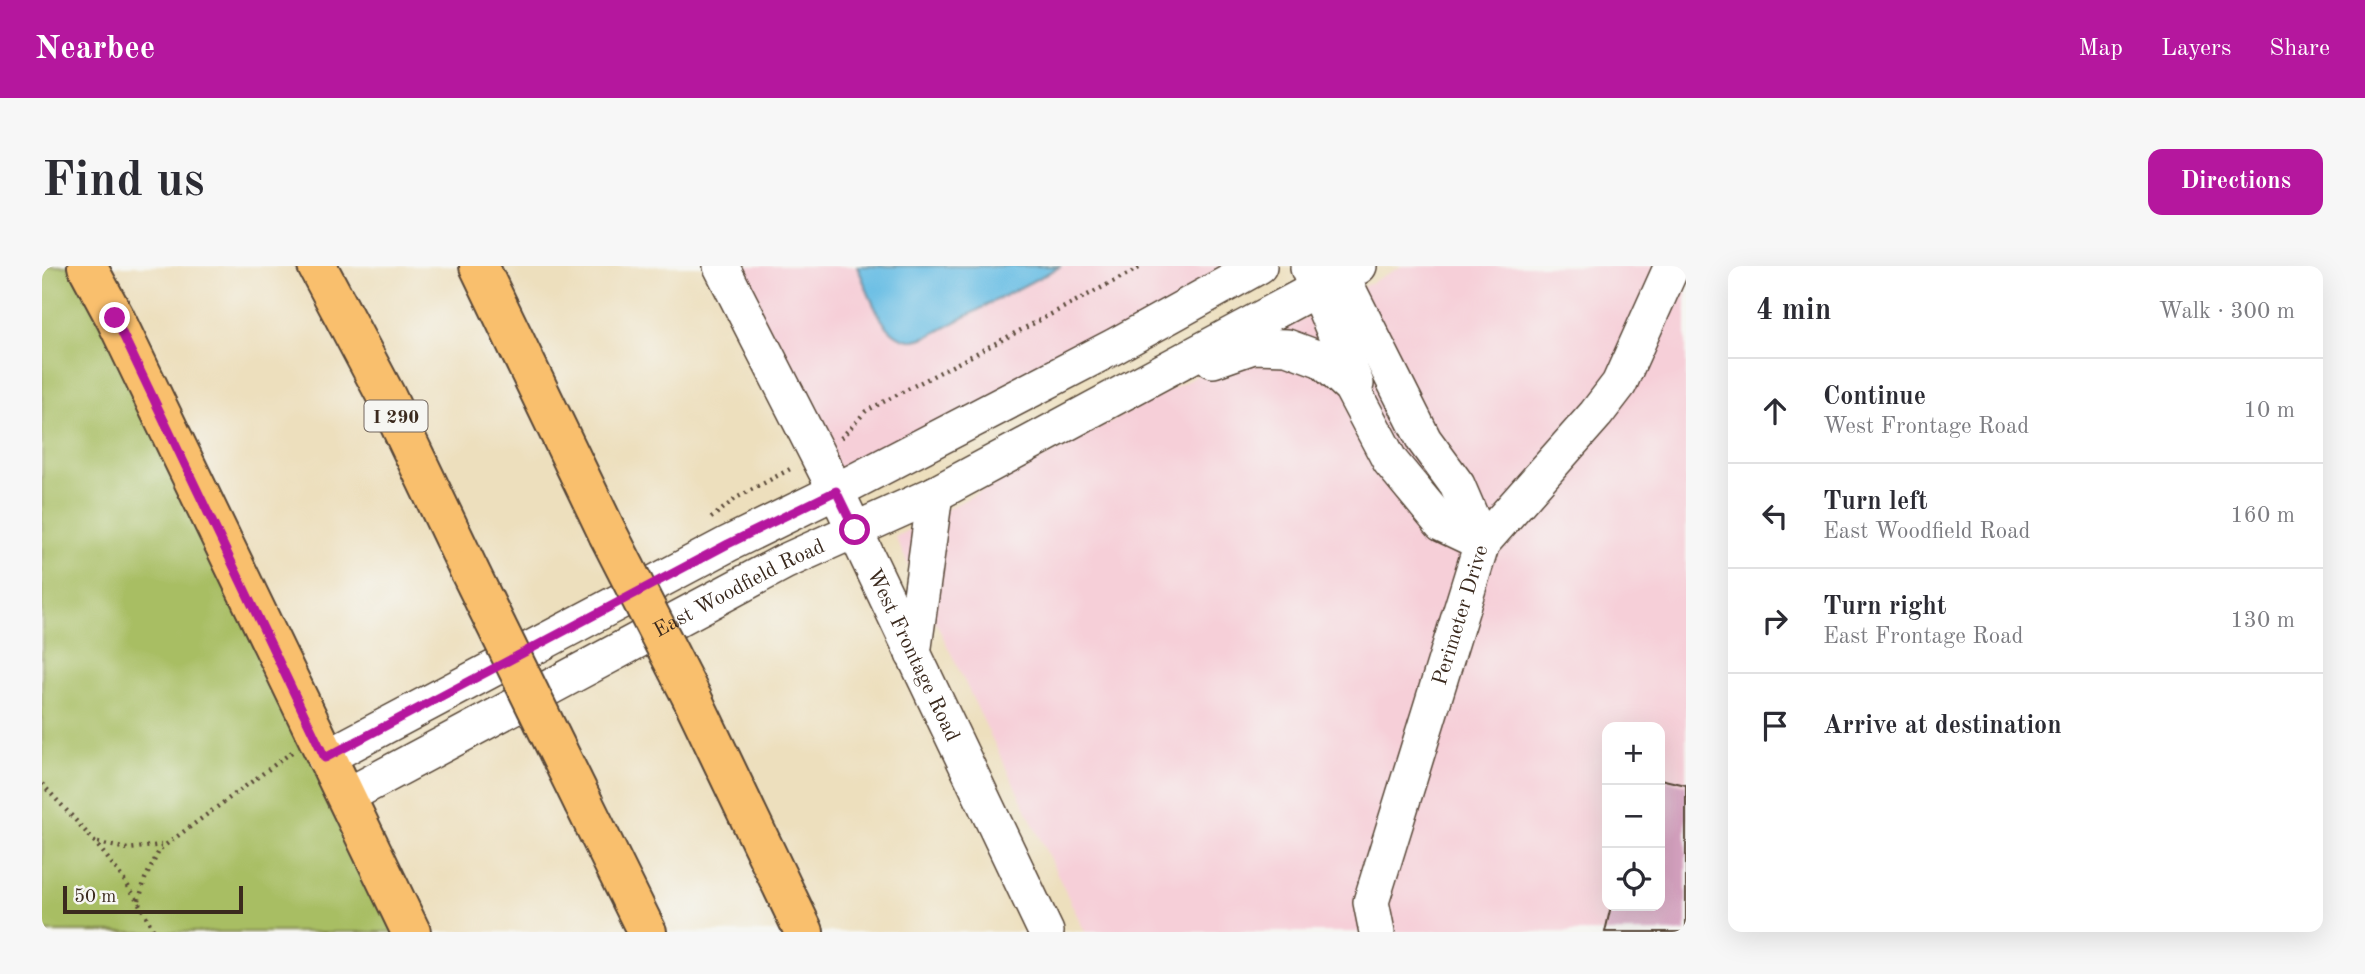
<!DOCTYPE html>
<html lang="en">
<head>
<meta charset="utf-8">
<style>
  body { margin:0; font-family:"Old Standard TT",serif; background:#f7f7f7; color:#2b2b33 }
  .controls { position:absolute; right:21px; bottom:21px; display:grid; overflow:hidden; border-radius:14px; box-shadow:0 7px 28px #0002 }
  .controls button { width:63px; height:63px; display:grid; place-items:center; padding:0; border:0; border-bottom:2px solid #e1e1e2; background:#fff; color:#2b2b33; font:35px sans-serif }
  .scale { position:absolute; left:21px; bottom:18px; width:180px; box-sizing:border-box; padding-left:7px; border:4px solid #3b2a1e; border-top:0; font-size:19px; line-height:24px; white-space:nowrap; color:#3b2a1e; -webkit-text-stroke:5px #f6f6f2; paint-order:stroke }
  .stop { position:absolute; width:21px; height:21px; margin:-16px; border:5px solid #b5179e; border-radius:50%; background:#fff }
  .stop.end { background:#b5179e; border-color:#fff; box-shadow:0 2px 7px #0008 }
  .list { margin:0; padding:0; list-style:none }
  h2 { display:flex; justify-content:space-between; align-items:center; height:91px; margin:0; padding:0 28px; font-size:30px }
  h2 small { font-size:23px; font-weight:400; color:#7c7c81 }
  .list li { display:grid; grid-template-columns:46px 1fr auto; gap:21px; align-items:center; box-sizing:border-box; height:105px; padding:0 28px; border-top:2px solid #e1e1e2 }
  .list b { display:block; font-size:26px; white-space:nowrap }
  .list p { margin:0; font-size:23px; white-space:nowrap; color:#7c7c81 }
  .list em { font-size:23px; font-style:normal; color:#7c7c81 }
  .icon { flex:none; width:38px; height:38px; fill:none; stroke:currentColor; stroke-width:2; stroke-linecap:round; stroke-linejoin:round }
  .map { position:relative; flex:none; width:1644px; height:666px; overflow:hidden; border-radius:14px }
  header { display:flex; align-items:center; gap:42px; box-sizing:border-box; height:98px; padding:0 35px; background:#b5179e; color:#fff }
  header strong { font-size:33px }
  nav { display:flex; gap:38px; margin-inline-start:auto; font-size:24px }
  .intro { display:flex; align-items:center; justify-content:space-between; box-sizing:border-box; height:168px; padding:0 42px }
  h1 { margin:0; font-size:49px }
  .button { padding:18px 32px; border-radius:14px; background:#b5179e; color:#fff; font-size:24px; font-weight:700 }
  main { display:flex; gap:42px; padding:0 42px }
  aside { flex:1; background:#fff; border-radius:14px; box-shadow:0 7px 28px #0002 }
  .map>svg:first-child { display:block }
  .built { fill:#f6cfd8; fill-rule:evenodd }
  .green { fill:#a8be63; stroke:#727440; stroke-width:2 }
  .water { fill:#68bde4; stroke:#527481; stroke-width:2 }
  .building { fill:#d6a2c0 }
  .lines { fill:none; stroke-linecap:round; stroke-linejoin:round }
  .minor-casing { stroke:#564536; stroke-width:38 }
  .major-casing { stroke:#564536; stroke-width:42 }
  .highway-casing { stroke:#564536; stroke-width:42 }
  .path { stroke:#564536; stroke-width:4.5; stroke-dasharray:2 5; stroke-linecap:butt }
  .minor { stroke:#fff; stroke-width:35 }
  .major { stroke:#f9bf6d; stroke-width:38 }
  .highway { stroke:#f9bf6d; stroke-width:38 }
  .highway-bridge-casing { stroke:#564536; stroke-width:42; stroke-linecap:butt }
  .highway-bridge { stroke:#f9bf6d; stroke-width:38 }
  .route { stroke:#b5179e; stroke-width:9 }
  .labels { text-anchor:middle; stroke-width:6; stroke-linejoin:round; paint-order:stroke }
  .shield { fill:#f6f6f2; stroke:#73675e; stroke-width:2 }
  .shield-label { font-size:19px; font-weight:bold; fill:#3b2a1e }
  .street-label { font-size:21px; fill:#3b2a1e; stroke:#f6f6f2 }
</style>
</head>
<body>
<header>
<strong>Nearbee</strong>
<nav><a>Map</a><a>Layers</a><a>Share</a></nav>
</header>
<div class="intro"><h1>Find us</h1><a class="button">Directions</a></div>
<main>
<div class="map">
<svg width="1644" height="666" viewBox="0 0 1644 666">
  <rect width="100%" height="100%" fill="#f6f6f2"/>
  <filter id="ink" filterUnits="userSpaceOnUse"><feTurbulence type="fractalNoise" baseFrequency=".0143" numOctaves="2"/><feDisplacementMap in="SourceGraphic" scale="14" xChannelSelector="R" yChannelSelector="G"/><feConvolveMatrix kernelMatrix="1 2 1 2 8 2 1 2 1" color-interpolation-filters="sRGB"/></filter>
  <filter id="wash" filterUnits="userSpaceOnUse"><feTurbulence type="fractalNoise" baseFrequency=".00686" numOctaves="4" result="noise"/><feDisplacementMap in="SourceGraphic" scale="28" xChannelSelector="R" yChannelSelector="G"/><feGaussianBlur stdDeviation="1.57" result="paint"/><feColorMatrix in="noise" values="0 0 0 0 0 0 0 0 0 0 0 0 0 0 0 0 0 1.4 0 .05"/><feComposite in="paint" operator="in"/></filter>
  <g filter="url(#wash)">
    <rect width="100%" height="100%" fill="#eddfbd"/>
    <!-- built -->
    <g class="built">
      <polygon points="677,0 1206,0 792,234"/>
      <path d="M1360,0h284v666h-601l-190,-395zM1565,461h53v179h-53z"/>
    </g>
    <!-- green -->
    <polygon class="green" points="0,0 45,0 369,666 0,666"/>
    <!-- water -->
    <path class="water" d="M815,0h204l-130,69c-7,2 -15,6 -21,5 -30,-3 -42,-51 -53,-74z"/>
    <g id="blocks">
      <!-- building -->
      <polygon class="building" points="1618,513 1644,519 1644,666 1563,666 1569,640 1618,640"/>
    </g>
  </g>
  <g filter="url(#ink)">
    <use href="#blocks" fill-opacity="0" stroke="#564536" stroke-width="2"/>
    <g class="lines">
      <defs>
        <g id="minor">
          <path id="s1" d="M679,0l115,225 210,441"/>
          <polyline points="1288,0 1299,9 1382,174 1415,219 1440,277"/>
          <polyline points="1266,2 1314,118"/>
          <polyline points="1171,94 1211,80 1245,81 1280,94 1309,121 1348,195 1400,258 1440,277"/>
          <polyline points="871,388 893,228"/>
          <polyline points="283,492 686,278 794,225 1073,80 1217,0"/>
          <path id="s2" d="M303,531l439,-235 151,-68 424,-228"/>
          <path id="s3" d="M1335,666l-6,-30 111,-359 114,-129 23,-30 53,-118"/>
        </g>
        <polyline id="major" points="45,0 73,52 369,666"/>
        <g id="highway">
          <polyline points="275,0 344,130 427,304"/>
          <polyline points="437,0 566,268"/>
          <polyline points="650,432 762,666"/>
          <polyline points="542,538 605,666"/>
        </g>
      </defs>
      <!-- minor casing -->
      <use href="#minor" class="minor-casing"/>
      <!-- major casing -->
      <use href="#major" class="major-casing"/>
      <!-- highway casing -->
      <use href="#highway" class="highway-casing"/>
      <!-- path -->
      <g class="path">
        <polyline points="799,172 824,145 1101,0"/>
        <polyline points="669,252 696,231 750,202"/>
        <path d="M0,518c43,46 85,90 112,148"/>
        <polyline points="56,577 86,583 119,579"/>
        <polyline points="97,634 103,613 118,583 250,486"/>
      </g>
      <!-- minor -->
      <use href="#minor" class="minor"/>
      <!-- major -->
      <use href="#major" class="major"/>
      <!-- highway -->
      <use href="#highway" class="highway"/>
      <defs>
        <g id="highway-bridge">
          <polyline points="566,268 650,432"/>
          <polyline points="427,304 542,538"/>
        </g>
      </defs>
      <!-- highway-bridge casing -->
      <use href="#highway-bridge" class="highway-bridge-casing"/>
      <!-- highway-bridge -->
      <use href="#highway-bridge" class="highway-bridge"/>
    </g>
  </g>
  <g class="lines" filter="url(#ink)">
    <!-- route -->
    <polyline class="route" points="73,52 283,492 686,278 794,225 813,264"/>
  </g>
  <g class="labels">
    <!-- shield labels -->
    <rect class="shield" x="322.5" y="134.5" width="63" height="31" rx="5"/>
    <g class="shield-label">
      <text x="354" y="157">I 290</text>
    </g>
    <!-- street labels -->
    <g class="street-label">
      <text dy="7" stroke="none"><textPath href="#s2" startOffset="446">East Woodfield Road</textPath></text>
      <text dy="7" stroke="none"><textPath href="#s3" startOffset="331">Perimeter Drive</textPath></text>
      <text dy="7" stroke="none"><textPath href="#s1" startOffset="434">West Frontage Road</textPath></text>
    </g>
  </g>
</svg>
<div class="controls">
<button>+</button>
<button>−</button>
<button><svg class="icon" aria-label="locate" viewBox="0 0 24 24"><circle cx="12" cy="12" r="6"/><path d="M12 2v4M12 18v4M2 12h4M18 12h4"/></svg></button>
</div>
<div class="scale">50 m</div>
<div class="stop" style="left:813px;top:264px"></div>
<div class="stop end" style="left:73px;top:52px"></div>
</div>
<aside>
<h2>4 min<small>Walk · 300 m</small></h2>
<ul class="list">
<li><svg class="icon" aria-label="ahead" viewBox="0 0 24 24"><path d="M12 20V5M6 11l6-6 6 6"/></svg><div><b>Continue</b><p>West Frontage Road</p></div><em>10 m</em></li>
<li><svg class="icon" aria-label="left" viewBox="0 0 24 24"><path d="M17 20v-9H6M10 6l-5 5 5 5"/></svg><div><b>Turn left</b><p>East Woodfield Road</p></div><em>160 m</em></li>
<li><svg class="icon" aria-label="right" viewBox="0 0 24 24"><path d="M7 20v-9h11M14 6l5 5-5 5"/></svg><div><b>Turn right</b><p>East Frontage Road</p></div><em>130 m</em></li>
<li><svg class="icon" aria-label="arrive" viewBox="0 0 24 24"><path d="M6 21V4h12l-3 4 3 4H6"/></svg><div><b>Arrive at destination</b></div></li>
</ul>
</aside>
</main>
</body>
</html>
